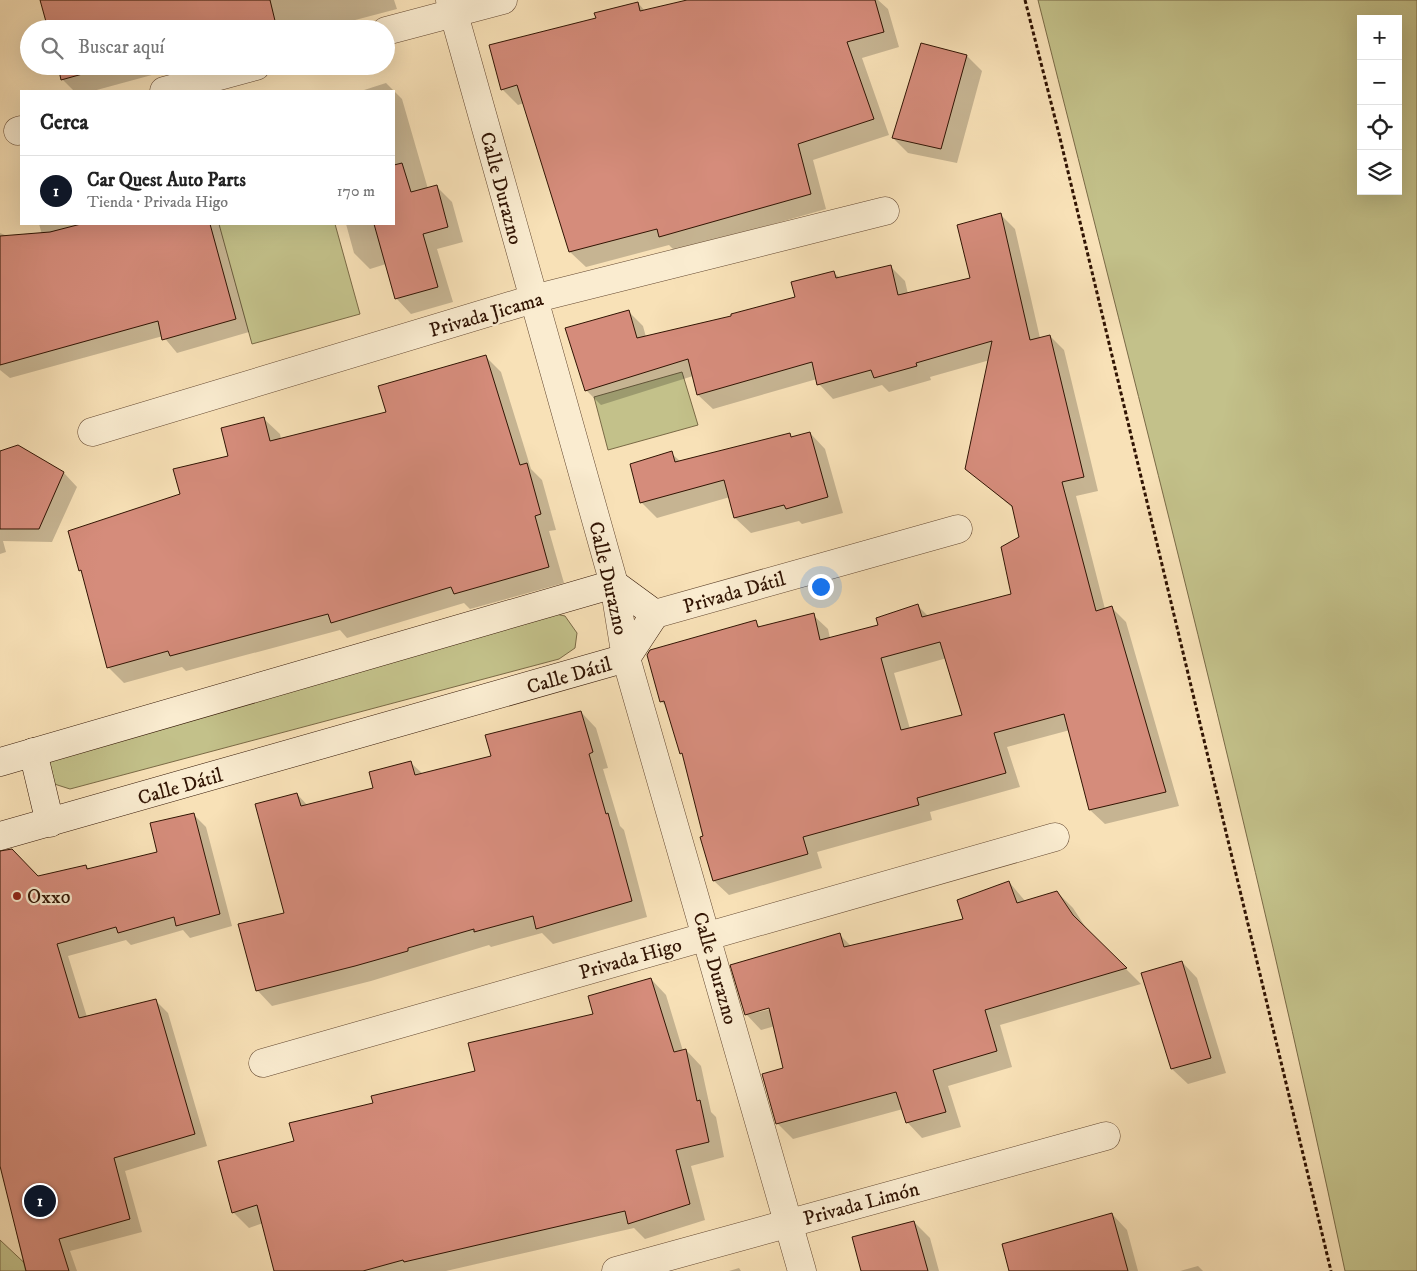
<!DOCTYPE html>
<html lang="es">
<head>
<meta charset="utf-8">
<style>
  body { margin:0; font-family:"IM FELL DW Pica",serif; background:#f2f2f2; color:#222 }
  .controls { position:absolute; right:15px; top:15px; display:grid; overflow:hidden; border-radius:0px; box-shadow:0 5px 20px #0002 }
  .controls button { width:45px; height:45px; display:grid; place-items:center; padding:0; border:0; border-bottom:1px solid #e0e0e0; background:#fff; color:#222; font:25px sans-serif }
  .you { position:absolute; left:820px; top:586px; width:18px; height:18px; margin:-12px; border:4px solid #fff; border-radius:50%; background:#1a73e8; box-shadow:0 0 0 8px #1a73e833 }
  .badge { display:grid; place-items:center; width:32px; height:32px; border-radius:50%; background:#111827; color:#fff; font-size:16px; font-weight:700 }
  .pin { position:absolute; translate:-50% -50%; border:2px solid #fff; box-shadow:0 1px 5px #0006 }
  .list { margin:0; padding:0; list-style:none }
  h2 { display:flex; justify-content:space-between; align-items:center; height:65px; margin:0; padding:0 20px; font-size:21px }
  h2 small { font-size:16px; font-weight:400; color:#767676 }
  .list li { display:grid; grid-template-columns:32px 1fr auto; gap:15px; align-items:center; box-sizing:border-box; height:70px; padding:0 20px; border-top:1px solid #e0e0e0 }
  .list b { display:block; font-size:19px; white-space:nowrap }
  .list p { margin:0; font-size:16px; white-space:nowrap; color:#767676 }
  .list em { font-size:16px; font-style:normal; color:#767676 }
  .icon { flex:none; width:28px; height:28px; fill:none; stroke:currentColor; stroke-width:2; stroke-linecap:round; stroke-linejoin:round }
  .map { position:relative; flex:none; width:1417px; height:1271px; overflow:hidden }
  .search { position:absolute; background:#fff; box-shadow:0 5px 20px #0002; left:20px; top:20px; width:375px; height:55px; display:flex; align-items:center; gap:12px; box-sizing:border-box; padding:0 18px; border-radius:28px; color:#767676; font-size:19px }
  .panel { position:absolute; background:#fff; box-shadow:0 5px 20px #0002; left:20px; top:90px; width:375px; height:135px; border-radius:0px }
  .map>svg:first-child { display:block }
  .green { fill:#c3c18a; stroke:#7a6a46; fill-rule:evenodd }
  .shadow { fill:#0003; fill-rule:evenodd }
  .building { fill:#d58c7b; stroke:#311403; fill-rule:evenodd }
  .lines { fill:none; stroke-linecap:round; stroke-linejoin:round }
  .street-casing { stroke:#634730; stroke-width:29 }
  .secondary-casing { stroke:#311403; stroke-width:29 }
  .path { stroke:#311403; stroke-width:3; stroke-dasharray:4 2.5; stroke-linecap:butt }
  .street { stroke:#faecd0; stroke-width:28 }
  .secondary { stroke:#faecd0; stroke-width:28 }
  .poi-dot { fill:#8f2418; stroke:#faecd0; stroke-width:2 }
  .labels { text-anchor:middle; stroke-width:4.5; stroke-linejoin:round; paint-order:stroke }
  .street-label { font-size:20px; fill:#311403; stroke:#faecd0 }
  .poi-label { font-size:20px; fill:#311403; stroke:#faecd0; text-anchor:start }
</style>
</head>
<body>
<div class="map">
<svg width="1417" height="1271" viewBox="0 0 1417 1271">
  <rect width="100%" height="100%" fill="#f8e1b7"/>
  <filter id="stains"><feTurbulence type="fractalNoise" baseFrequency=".004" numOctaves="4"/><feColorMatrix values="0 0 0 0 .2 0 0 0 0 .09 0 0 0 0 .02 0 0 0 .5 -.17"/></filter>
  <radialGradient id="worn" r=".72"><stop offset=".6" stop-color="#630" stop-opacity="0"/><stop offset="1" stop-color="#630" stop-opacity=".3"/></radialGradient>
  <!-- green -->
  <g class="green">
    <path d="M1038,0h379v1271h-72c-90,-426 -200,-848 -307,-1271zM1361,19h37v172h-37z"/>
    <polygon points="219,224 335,224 360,314 252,344"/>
    <polygon points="682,372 698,425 608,450 594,397"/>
    <polygon points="547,612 565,616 577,633 575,648 559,659 70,789 48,782 50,748"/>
    <polygon points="0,1240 33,1271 0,1271"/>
  </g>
  <!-- shadow -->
  <g class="shadow">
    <polygon points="42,0 394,0 397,9 321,29 49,29"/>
    <polygon points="693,0 878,0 888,9 899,47 862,58 889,135 813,160 826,209 676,252 669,245 586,267 570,252 524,103 518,105 502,89 597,19 638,3 645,11"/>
    <polygon points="921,45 967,56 982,71 957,163 908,153 893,138"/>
    <polygon points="59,66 185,66 93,91 74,91 63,80"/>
    <polygon points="187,66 211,66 192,71"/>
    <polygon points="386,83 402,99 428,189 436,186 452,202 463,242 437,249 453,302 411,314 396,298 386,264 370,269 354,253 346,224 394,224 394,91 361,91"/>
    <path d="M1000,214l15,15 25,109 10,-2 14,14 34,141 -22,5 29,113 7,-1 14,14 53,184 -74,18 -15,-14 -20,-80 -63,17 13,40 -90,25 2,8 -115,32 5,16 -93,27 -15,-14 -12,-43 3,-1 -21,-81 -16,-48 -7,-7 94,-79 6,6 52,-13 15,14 2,9 50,-12 38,-20 11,11 84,-22 7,-57 -6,-29 -47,-40 23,-109 -60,17 1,3 -42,12 -7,-7 -49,14 -14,-15 -2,-5 -104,30 -15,-14 -5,-19 -92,29 -14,-14 -21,-62 62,-18 15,15 3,11 87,-20 63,-19 38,-25 6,5 50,-12 15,15 3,13 63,-15zM947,658l17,58 -54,13 -16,-56z"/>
    <polygon points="39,224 219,224 249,332 177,353 163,336 10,378 0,370 0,233 47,252"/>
    <polygon points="485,356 501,372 531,469 542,480 556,530 549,531 564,583 470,609 464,603 347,638 340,630 186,671 182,667 124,683 108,667 83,573 80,570 230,457 264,419 280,434 281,439 388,413"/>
    <polygon points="810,433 825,449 843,513 802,524 799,521 751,533 735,518 730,497 657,518 641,502 671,453 681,462 789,435 793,438"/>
    <polygon points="17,446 64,473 77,487 52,542 3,541 6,552 0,554 0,452"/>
    <polygon points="581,712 596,728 608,768 603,769 620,826 624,830 647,917 553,944 542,933 491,947 489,945 371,981 272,1006 257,990 286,914 297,794 308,806 375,789 411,763 423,774 492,757"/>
    <polygon points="193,814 206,827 232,926 190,938 183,930 131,945 126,940 68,956 87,1017 155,1000 168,1013 207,1146 125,1171 142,1232 70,1251 77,1271 25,1271 0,1160 0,856 38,878 86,866 89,869 159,853"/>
    <path d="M1009,882l17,20 31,-10 16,16 15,23 53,53 -141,41 12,42 -64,19 13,41 -39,11 -15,-16 -4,-13 -110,30 -16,-16 7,-54 -9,-43 -14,4 -15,-16 94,-79 12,12 113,-28zM775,1005l1,3 -22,5v-2z"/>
    <polygon points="1182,962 1197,978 1226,1073 1188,1084 1172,1069"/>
    <polygon points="651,979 666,995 683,1051 686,1050 701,1066 711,1112 716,1117 724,1157 691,1166 705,1220 645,1239 634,1228 446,1271 275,1271 263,1223 249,1228 233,1212 296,1142 375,1104 477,1072 595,1015"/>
    <polygon points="1112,1214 1127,1230 1138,1271 1011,1271"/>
    <polygon points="914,1222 930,1238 939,1271 862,1271"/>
    <polygon points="1198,1266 1203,1271 1180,1271"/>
    <polygon points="739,1268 741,1271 729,1271"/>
  </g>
  <!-- building -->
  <g class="building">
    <polygon points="40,0 270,0 277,29 48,29"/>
    <polygon points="687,0 875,0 884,32 847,42 874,119 798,144 811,194 659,237 657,229 569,252 517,85 501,90 489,45 596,18 594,13 638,2 640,11"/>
    <polygon points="921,43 967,55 941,149 892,138"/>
    <polygon points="58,66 104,66 104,68 61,80"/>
    <polygon points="402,163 411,192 437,185 448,227 423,234 438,287 395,299 374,224 394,224 394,165"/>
    <path d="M1001,213l29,127 20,-5 34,142 -22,5 34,129 16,-5 54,186 -77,18 -25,-96 -70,19 12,40 -89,25 2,7 -116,32 5,17 -95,27 -13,-44 3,-1 -21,-83 -2,1 -16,-53 -4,1 -13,-47 3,-5 106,-30 2,7 56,-14 6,27 58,-15 -2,-7 42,-14 4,13 89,-23 -10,-47 18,-10 -7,-31 -47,-37 27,-128 -76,22 1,3 -43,12 -3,-8 -54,15 -5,-23 -115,33 -9,-36 -103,32 -20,-63 64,-18 8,28 94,-22v-2l64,-17 -4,-15 43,-11 2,7 55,-13 7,30 72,-17 -13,-53zM940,642l22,73 -61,15 -20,-72z"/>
    <polygon points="81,224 210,224 236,319 162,340 158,321 0,365 0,236 50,232"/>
    <polygon points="486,355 520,465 527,463 541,514 535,516 549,567 454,594 451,587 331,623 328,614 170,656 168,651 107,668 81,570 79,571 68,531 180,494 173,469 228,456 221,428 264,417 270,441 386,412 378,386"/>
    <polygon points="810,432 828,497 786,509 784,505 734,518 724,480 640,503 630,464 672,451 675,462 790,433 791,437"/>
    <polygon points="18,445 64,472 39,529 0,529 0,451"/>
    <polygon points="581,711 593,752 589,754 606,814 608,813 632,901 536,929 533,916 474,932 474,929 408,948 408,951 355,966 256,991 238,924 284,913 255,804 297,793 301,806 373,788 369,772 411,761 415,775 491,756 485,735"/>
    <polygon points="194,813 220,914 176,926 174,917 118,933 116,927 57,944 79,1018 156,999 195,1134 114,1158 130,1219 59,1239 69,1271 26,1271 0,1166 0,851 12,849 38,876 86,865 87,869 157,852 150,823"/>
    <polygon points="1009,881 1017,903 1057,891 1073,915 1127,968 985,1010 997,1051 933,1070 946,1112 906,1123 896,1092 776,1124 762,1074 783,1068 769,1008 745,1015 730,965 840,933 844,947 963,919 957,900"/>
    <polygon points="1182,961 1211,1058 1171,1069 1141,973"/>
    <polygon points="651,978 674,1052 686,1049 697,1101 700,1100 709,1142 676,1150 690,1204 628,1224 625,1211 404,1262 403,1260 363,1271 274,1271 257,1205 232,1213 218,1161 294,1141 289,1123 373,1103 371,1096 475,1071 468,1043 593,1014 588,996"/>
    <polygon points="1112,1213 1128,1271 1009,1271 1002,1244"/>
    <polygon points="914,1221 928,1271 861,1271 852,1237"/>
  </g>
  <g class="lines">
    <defs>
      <g id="street">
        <polyline points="450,0 614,584 626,658 802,1271"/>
        <polyline points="386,31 503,0"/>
        <polyline points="164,91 256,66"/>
        <polyline points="18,131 21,130"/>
        <polyline points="92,432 533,299 885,211"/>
        <polyline points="655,614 958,529"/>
        <polyline points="263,1063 1055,837"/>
        <polyline points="616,1271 1106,1136"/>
      </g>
      <g id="secondary">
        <polyline points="33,752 50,823"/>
        <polyline points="0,762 614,584 655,614 626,658 0,836"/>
      </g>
    </defs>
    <!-- street casing -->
    <use href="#street" class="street-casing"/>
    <!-- secondary casing -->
    <use href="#secondary" class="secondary-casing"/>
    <!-- path -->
    <polyline class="path" points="1025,0 1059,134 1331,1271"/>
    <!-- street -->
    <use href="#street" class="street"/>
    <!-- secondary -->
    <use href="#secondary" class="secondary"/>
  </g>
  <!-- markers -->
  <circle class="poi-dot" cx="17" cy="896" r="5"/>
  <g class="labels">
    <!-- street labels -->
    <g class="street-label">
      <text transform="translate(502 188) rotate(75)" y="7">Calle Durazno</text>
      <text transform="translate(486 314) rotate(-16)" y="7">Privada Jicama</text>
      <text transform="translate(609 578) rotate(77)" y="7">Calle Durazno</text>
      <text transform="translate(734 592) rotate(-16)" y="7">Privada Dátil</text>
      <text transform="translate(569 675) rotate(-16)" y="7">Calle Dátil</text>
      <text transform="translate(180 786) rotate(-16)" y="7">Calle Dátil</text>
      <text transform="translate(630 958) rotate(-16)" y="7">Privada Higo</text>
      <text transform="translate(716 968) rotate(74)" y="7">Calle Durazno</text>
      <text transform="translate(861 1203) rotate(-15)" y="7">Privada Limón</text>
    </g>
    <!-- poi labels -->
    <g class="poi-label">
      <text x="27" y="903">Oxxo</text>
    </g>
  </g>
  <rect width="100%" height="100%" filter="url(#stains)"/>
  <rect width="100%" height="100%" fill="url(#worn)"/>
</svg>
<div class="controls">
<button>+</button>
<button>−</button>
<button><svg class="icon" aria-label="locate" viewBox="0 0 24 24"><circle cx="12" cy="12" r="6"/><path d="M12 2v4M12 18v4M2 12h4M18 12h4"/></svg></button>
<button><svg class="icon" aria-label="layers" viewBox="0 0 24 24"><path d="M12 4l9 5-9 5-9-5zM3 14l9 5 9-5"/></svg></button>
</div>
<div class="you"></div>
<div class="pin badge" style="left:40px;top:1201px">1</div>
<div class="search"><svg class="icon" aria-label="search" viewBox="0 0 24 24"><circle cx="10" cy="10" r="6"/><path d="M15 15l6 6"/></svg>Buscar aquí</div>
<section class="panel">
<h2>Cerca<small></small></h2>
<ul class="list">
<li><span class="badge">1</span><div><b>Car Quest Auto Parts</b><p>Tienda · Privada Higo</p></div><em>170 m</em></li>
</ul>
</section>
</div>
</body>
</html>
